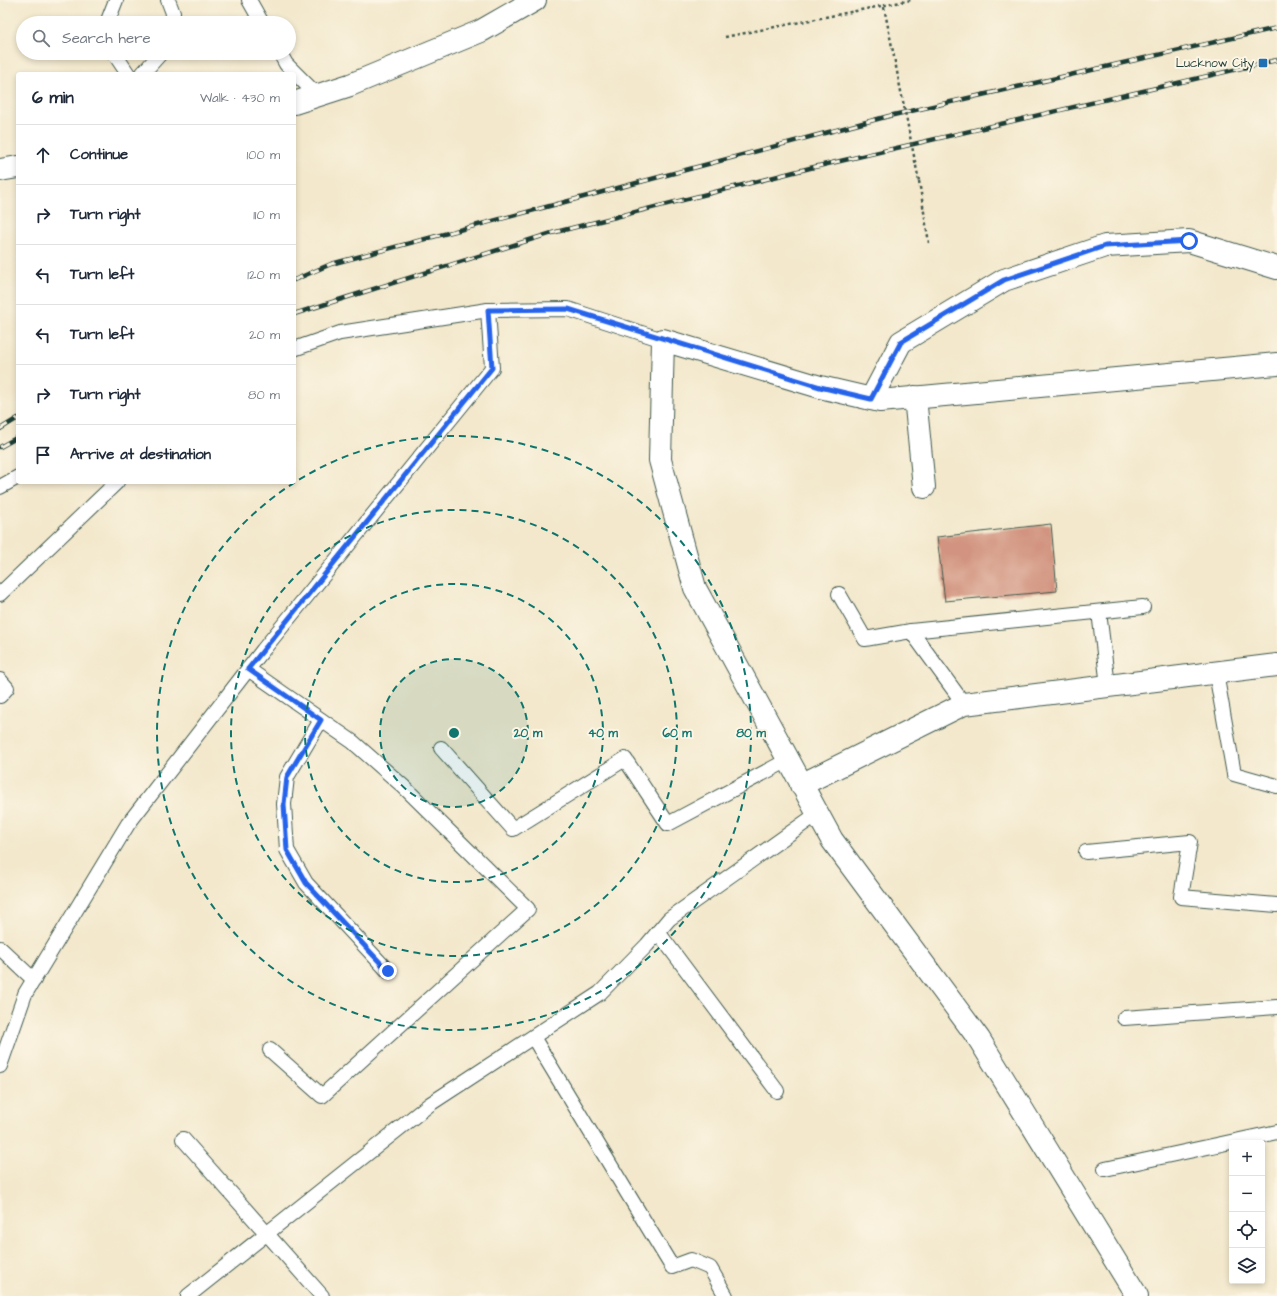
<!DOCTYPE html>
<html lang="en">
<head>
<meta charset="utf-8">
<style>
  body { margin:0; font-family:"Architects Daughter",sans-serif; background:#f2f2f3; color:#1f2937 }
  .controls { position:absolute; right:12px; bottom:12px; display:grid; overflow:hidden; border-radius:4px; box-shadow:0 2px 6px #0003 }
  .controls button { width:36px; height:36px; display:grid; place-items:center; padding:0; border:0; border-bottom:1px solid #e0e1e3; background:#fff; color:#1f2937; font:20px sans-serif }
  .stop { position:absolute; width:12px; height:12px; margin:-9px; border:3px solid #2563eb; border-radius:50%; background:#fff }
  .stop.end { background:#2563eb; border-color:#fff; box-shadow:0 1px 4px #0008 }
  .list { margin:0; padding:0; list-style:none }
  h2 { display:flex; justify-content:space-between; align-items:center; height:52px; margin:0; padding:0 16px; font-size:17px }
  h2 small { font-size:13px; font-weight:400; color:#747a83 }
  .list li { display:grid; grid-template-columns:26px 1fr auto; gap:12px; align-items:center; box-sizing:border-box; height:60px; padding:0 16px; border-top:1px solid #e0e1e3 }
  .list b { display:block; font-size:15px; white-space:nowrap }
  .list em { font-size:13px; font-style:normal; color:#747a83 }
  .icon { flex:none; width:22px; height:22px; fill:none; stroke:currentColor; stroke-width:2; stroke-linecap:round; stroke-linejoin:round }
  .map { position:relative; flex:none; width:1277px; height:1296px; overflow:hidden }
  .search { position:absolute; background:#fff; box-shadow:0 2px 6px #0003; left:16px; top:16px; width:280px; height:44px; display:flex; align-items:center; gap:10px; box-sizing:border-box; padding:0 14px; border-radius:22px; color:#747a83; font-size:15px }
  .panel { position:absolute; background:#fff; box-shadow:0 2px 6px #0003; left:16px; top:72px; width:280px; height:412px; border-radius:4px }
  .map>svg:first-child { display:block }
  .building { fill:#d29480 }
  .lines { fill:none; stroke-linecap:round; stroke-linejoin:round }
  .service-casing { stroke:#3f574b; stroke-width:16 }
  .minor-casing { stroke:#3f574b; stroke-width:24 }
  .path { stroke:#3f574b; stroke-width:2.5; stroke-dasharray:3 3; stroke-linecap:butt }
  .service { stroke:#fff; stroke-width:14 }
  .minor { stroke:#fff; stroke-width:22 }
  .rail-casing { stroke:#1f3d34; stroke-width:4.5 }
  .rail { stroke:#fcf5e5; stroke-width:3; stroke-dasharray:9; stroke-linecap:butt }
  .path-bridge { stroke:#3f574b; stroke-width:2.5; stroke-dasharray:3 3; stroke-linecap:butt }
  .route { stroke:#2563eb; stroke-width:5 }
  .ring { fill:none; stroke:#0f766e; stroke-width:2; stroke-dasharray:7 5 }
  .poi-dot { fill:#1f6fb2; stroke:#fcf5e5; stroke-width:1.5 }
  .labels { text-anchor:middle; stroke-width:4; stroke-linejoin:round; paint-order:stroke }
  .poi-label { font-size:12px; fill:#1f3d34; stroke:#fcf5e5; text-anchor:end }
  .centre { fill:#0f766e; stroke:#fcf5e5; stroke-width:2 }
  .ring-label { font-size:12px; text-anchor:middle; font-weight:bold; fill:#0f766e; stroke:#fcf5e5; stroke-width:4; stroke-linejoin:round; paint-order:stroke }
</style>
</head>
<body>
<div class="map">
<svg width="1277" height="1296" viewBox="0 0 1277 1296">
  <rect width="100%" height="100%" fill="#fcf5e5"/>
  <filter id="ink" filterUnits="userSpaceOnUse"><feTurbulence type="fractalNoise" baseFrequency=".025" numOctaves="2"/><feDisplacementMap in="SourceGraphic" scale="8" xChannelSelector="R" yChannelSelector="G"/><feConvolveMatrix kernelMatrix="1 2 1 2 8 2 1 2 1" color-interpolation-filters="sRGB"/></filter>
  <filter id="wash" filterUnits="userSpaceOnUse"><feTurbulence type="fractalNoise" baseFrequency=".012" numOctaves="4" result="noise"/><feDisplacementMap in="SourceGraphic" scale="16" xChannelSelector="R" yChannelSelector="G"/><feGaussianBlur stdDeviation="0.9" result="paint"/><feColorMatrix in="noise" values="0 0 0 0 0 0 0 0 0 0 0 0 0 0 0 0 0 1.4 0 .05"/><feComposite in="paint" operator="in"/></filter>
  <g filter="url(#wash)">
    <rect width="100%" height="100%" fill="#f3e8cc"/>
    <g id="blocks">
      <!-- building -->
      <polygon class="building" points="1051,524 1057,591 945,601 937,537"/>
    </g>
  </g>
  <g filter="url(#ink)">
    <use href="#blocks" fill-opacity="0" stroke="#3f574b" stroke-width="1"/>
    <g class="lines">
      <defs>
        <g id="service">
          <polyline points="168,0 173,13 172,23"/>
          <polyline points="249,0 262,23"/>
          <polyline points="107,23 116,0"/>
          <polyline points="114,53 128,74"/>
          <polyline points="280,53 286,64 318,96"/>
          <polyline points="142,74 161,53"/>
          <polyline points="294,349 340,333 488,310 568,309 663,340"/>
          <polyline points="0,487 18,477"/>
          <polyline points="0,594 117,482"/>
          <polyline points="839,594 865,639 911,631 964,704"/>
          <polyline points="1099,612 1108,686"/>
          <polyline points="911,631 1143,607"/>
          <polyline points="248,669 353,742 404,787 528,909 322,1096 270,1050"/>
          <polyline points="1216,673 1234,774 1277,786"/>
          <polyline points="0,680 7,688 0,696"/>
          <polyline points="321,720 287,777 284,804 287,850 306,883 388,971"/>
          <polyline points="441,748 513,829 625,759 668,824 788,760"/>
          <polyline points="1086,852 1190,842 1181,897 1277,905"/>
          <polyline points="658,932 777,1091"/>
          <polyline points="0,948 34,980"/>
          <polyline points="1124,1018 1277,1007"/>
          <polyline points="533,1037 672,1267 691,1260 710,1268 726,1296"/>
          <polyline points="0,1066 25,994 128,824 263,650 492,368 488,310"/>
          <polyline points="183,1139 322,1296"/>
          <polyline points="1105,1169 1277,1132"/>
          <polyline points="188,1296 430,1104 600,993 647,945 669,919 817,814"/>
        </g>
        <g id="minor">
          <polyline points="294,103 350,85 481,31 535,0"/>
          <polyline points="0,170 18,167"/>
          <polyline points="915,397 924,487"/>
          <polyline points="871,399 901,342 1004,280 1105,246 1189,241 1277,268"/>
          <polyline points="801,785 964,704 1277,665"/>
          <polyline points="1137,1296 979,1039 832,840 695,588 660,460 663,340 820,387 880,401 1277,364"/>
        </g>
      </defs>
      <!-- service casing -->
      <use href="#service" class="service-casing"/>
      <!-- minor casing -->
      <use href="#minor" class="minor-casing"/>
      <!-- path -->
      <g class="path">
        <polyline points="725,37 911,0"/>
        <polyline points="919,181 929,243"/>
      </g>
      <!-- service -->
      <use href="#service" class="service"/>
      <!-- minor -->
      <use href="#minor" class="minor"/>
      <defs>
        <g id="rail">
          <polyline points="294,280 331,264 889,116 1277,28"/>
          <polyline points="294,314 552,233 810,168 1277,60"/>
          <polyline points="0,429 18,418"/>
          <polyline points="0,447 18,437"/>
        </g>
      </defs>
      <!-- rail casing -->
      <use href="#rail" class="rail-casing"/>
      <!-- rail -->
      <use href="#rail" class="rail"/>
      <!-- path-bridge -->
      <polyline class="path-bridge" points="884,7 919,181"/>
    </g>
  </g>
  <g class="lines" filter="url(#ink)">
    <!-- route -->
    <polyline class="route" points="388,971 306,883 287,850 284,804 287,777 321,720 248,669 492,368 488,310 568,309 820,387 871,399 901,342 1004,280 1105,246 1189,241"/>
  </g>
  <!-- distance rings -->
  <circle cx="454" cy="733" r="74" fill="#0f766e" fill-opacity=".12"/>
  <g class="ring">
    <circle cx="454" cy="733" r="74"/>
    <circle cx="454" cy="733" r="149"/>
    <circle cx="454" cy="733" r="223"/>
    <circle cx="454" cy="733" r="297"/>
  </g>
  <!-- markers -->
  <rect class="poi-dot" x="1258" y="58" width="10" height="10" rx="2"/>
  <g class="labels">
    <!-- poi labels -->
    <g class="poi-label">
      <text x="1254" y="67">Lucknow City</text>
    </g>
  </g>
  <circle cx="454" cy="733" r="6" class="centre"/>
  <g class="ring-label">
    <text x="528" y="737">20 m</text>
    <text x="603" y="737">40 m</text>
    <text x="677" y="737">60 m</text>
    <text x="751" y="737">80 m</text>
  </g>
</svg>
<div class="controls">
<button>+</button>
<button>−</button>
<button><svg class="icon" aria-label="locate" viewBox="0 0 24 24"><circle cx="12" cy="12" r="6"/><path d="M12 2v4M12 18v4M2 12h4M18 12h4"/></svg></button>
<button><svg class="icon" aria-label="layers" viewBox="0 0 24 24"><path d="M12 4l9 5-9 5-9-5zM3 14l9 5 9-5"/></svg></button>
</div>
<div class="stop" style="left:1189px;top:241px"></div>
<div class="stop end" style="left:388px;top:971px"></div>
<div class="search"><svg class="icon" aria-label="search" viewBox="0 0 24 24"><circle cx="10" cy="10" r="6"/><path d="M15 15l6 6"/></svg>Search here</div>
<section class="panel">
<h2>6 min<small>Walk · 430 m</small></h2>
<ul class="list">
<li><svg class="icon" aria-label="ahead" viewBox="0 0 24 24"><path d="M12 20V5M6 11l6-6 6 6"/></svg><div><b>Continue</b></div><em>100 m</em></li>
<li><svg class="icon" aria-label="right" viewBox="0 0 24 24"><path d="M7 20v-9h11M14 6l5 5-5 5"/></svg><div><b>Turn right</b></div><em>110 m</em></li>
<li><svg class="icon" aria-label="left" viewBox="0 0 24 24"><path d="M17 20v-9H6M10 6l-5 5 5 5"/></svg><div><b>Turn left</b></div><em>120 m</em></li>
<li><svg class="icon" aria-label="left" viewBox="0 0 24 24"><path d="M17 20v-9H6M10 6l-5 5 5 5"/></svg><div><b>Turn left</b></div><em>20 m</em></li>
<li><svg class="icon" aria-label="right" viewBox="0 0 24 24"><path d="M7 20v-9h11M14 6l5 5-5 5"/></svg><div><b>Turn right</b></div><em>80 m</em></li>
<li><svg class="icon" aria-label="arrive" viewBox="0 0 24 24"><path d="M6 21V4h12l-3 4 3 4H6"/></svg><div><b>Arrive at destination</b></div></li>
</ul>
</section>
</div>
</body>
</html>
